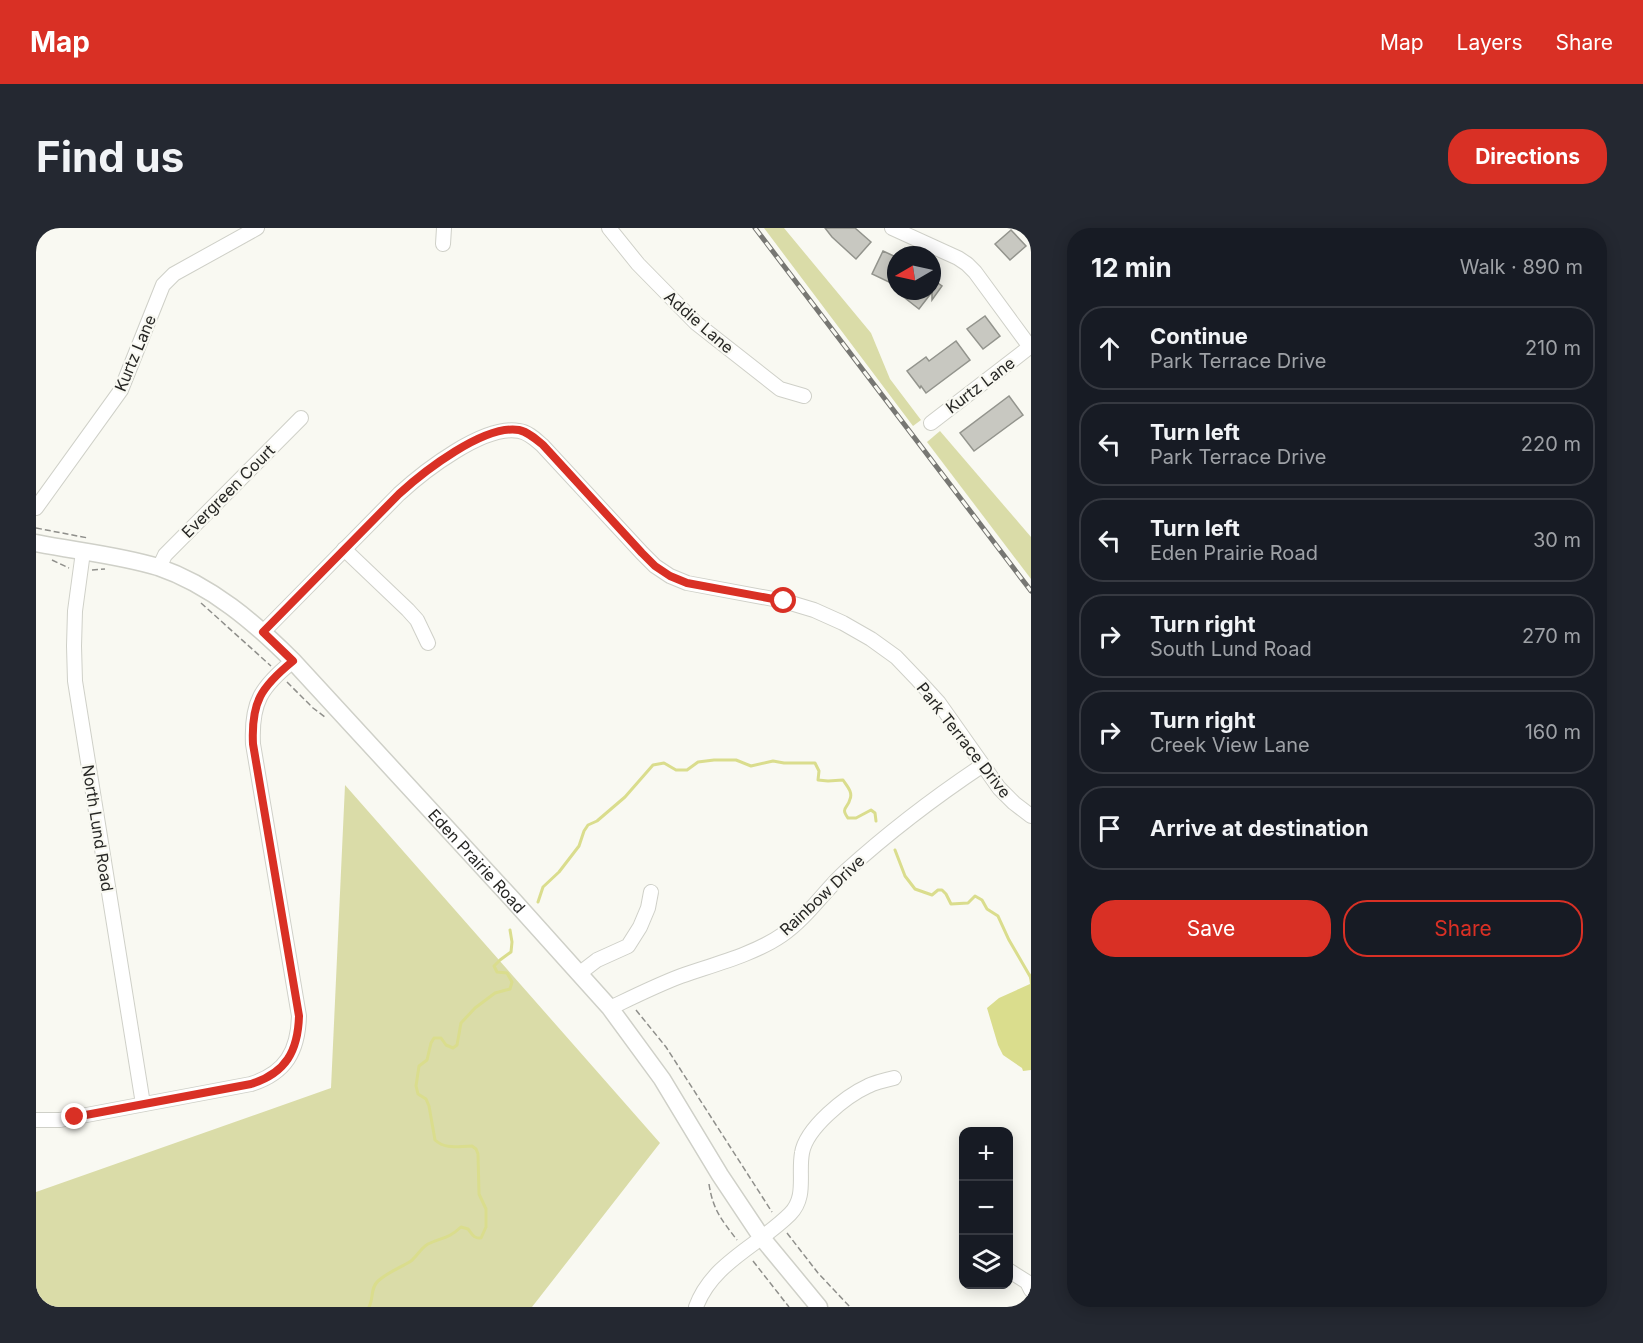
<!DOCTYPE html>
<html lang="en">
<head>
<meta charset="utf-8">
<style>
  body { margin:0; font-family:Inter,sans-serif; background:#242831; color:#f1f3f6 }
  .controls { position:absolute; right:18px; bottom:18px; display:grid; overflow:hidden; border-radius:12px; box-shadow:0 3px 15px #0003 }
  .controls button { width:54px; height:54px; display:grid; place-items:center; padding:0; border:0; border-bottom:2px solid #363941; background:#171b24; color:#f1f3f6; font:30px sans-serif }
  .compass { position:absolute; left:851px; top:18px; width:54px; height:54px; border-radius:50%; background:#171b24; box-shadow:0 3px 15px #0003; rotate:261deg }
  .stop { position:absolute; width:18px; height:18px; margin:-14px; border:4px solid #d93025; border-radius:50%; background:#fff }
  .stop.end { background:#d93025; border-color:#fff; box-shadow:0 2px 6px #0008 }
  .list { margin:0; padding:0; list-style:none }
  h2 { display:flex; justify-content:space-between; align-items:center; height:78px; margin:0; padding:0 24px; font-size:26px }
  h2 small { font-size:20px; font-weight:400; color:#9ea1a6 }
  .list li { display:grid; grid-template-columns:39px 1fr auto; gap:18px; align-items:center; box-sizing:border-box; height:84px; margin:0 12px 12px; padding:0 12px; border:2px solid #363941; border-radius:24px }
  .list b { display:block; font-size:22px; white-space:nowrap }
  .list p { margin:0; font-size:20px; white-space:nowrap; color:#9ea1a6 }
  .list em { font-size:20px; font-style:normal; color:#9ea1a6 }
  .actions { display:flex; gap:12px; padding:18px 24px }
  .actions a { flex:1; padding:14px 0; border:2px solid #d93025; border-radius:24px; text-align:center; font-size:21px; color:#d93025 }
  .actions .main { background:#d93025; color:#fff }
  .icon { flex:none; width:33px; height:33px; fill:none; stroke:currentColor; stroke-width:2; stroke-linecap:round; stroke-linejoin:round }
  .map { position:relative; flex:none; width:995px; height:1079px; overflow:hidden; border-radius:24px }
  header { display:flex; align-items:center; gap:36px; box-sizing:border-box; height:84px; padding:0 30px; background:#d93025; color:#fff }
  header strong { font-size:28px }
  nav { display:flex; gap:33px; margin-inline-start:auto; font-size:21px }
  .intro { display:flex; align-items:center; justify-content:space-between; box-sizing:border-box; height:144px; padding:0 36px }
  h1 { margin:0; font-size:42px }
  .button { padding:15px 27px; border-radius:24px; background:#d93025; color:#fff; font-size:21px; font-weight:700 }
  main { display:flex; gap:36px; padding:0 36px }
  aside { flex:1; background:#171b24; border-radius:24px; box-shadow:0 3px 15px #0003 }
  .map>svg:first-child { display:block }
  .green { fill:#dadca8 }
  .water { fill:#dadd8d }
  .lines { fill:none; stroke-linecap:round; stroke-linejoin:round }
  .stream { stroke:#dadd8d; stroke-width:3 }
  .building { fill:#c8c8c1; stroke:#93948d; stroke-width:1.5 }
  .minor-casing { stroke:#cfd0c8; stroke-width:16 }
  .major-casing { stroke:#cfd0c8; stroke-width:19 }
  .path { stroke:#8f8f8b; stroke-width:1.5; stroke-dasharray:6 3; stroke-linecap:butt }
  .minor { stroke:#fff; stroke-width:14 }
  .major { stroke:#fff; stroke-width:16 }
  .rail-casing { stroke:#777773; stroke-width:5 }
  .rail { stroke:#f9f9f2; stroke-width:3; stroke-dasharray:9; stroke-linecap:butt }
  .route { stroke:#d93025; stroke-width:8 }
  .labels { text-anchor:middle; stroke-width:4.5; stroke-linejoin:round; paint-order:stroke }
  .street-label { font-size:16px; fill:#272725; stroke:#f9f9f2 }
</style>
</head>
<body>
<header>
<strong>Map</strong>
<nav><a>Map</a><a>Layers</a><a>Share</a></nav>
</header>
<div class="intro"><h1>Find us</h1><a class="button">Directions</a></div>
<main>
<div class="map">
<svg width="995" height="1079" viewBox="0 0 995 1079">
  <rect width="100%" height="100%" fill="#f9f9f2"/>
  <!-- green -->
  <g class="green">
    <polygon points="728,0 748,0 835,105 854,151 885,192 877,198"/>
    <polygon points="904,203 995,309 995,351 891,214"/>
    <polygon points="309,557 624,915 496,1079 0,1079 0,964 295,860"/>
  </g>
  <!-- water -->
  <polygon class="water" points="995,745 995,842 987,843 986,840 967,827 962,817 951,780 963,770 994,756 993,749"/>
  <g class="lines">
    <!-- stream -->
    <g class="stream">
      <polyline points="859,622 869,648 879,661 896,667 902,662 906,662 910,666 915,676 932,675 939,668 946,672 951,681 962,688 973,712 995,750"/>
      <path d="M502,674l5,-15 16,-15 20,-26 5,-15 4,-6 9,-4 28,-24 28,-32 11,-2 12,7h11l11,-8 16,-2h22l15,6 22,-5 11,2h31l4,8 -1,9 10,1 15,-1c4,6 10,12 7,19 -2,10 -10,8 -2,19h8l15,-8 4,3 1,8"/>
      <path d="M333,1079c5,-9 1,-19 9,-26 10,-9 22,-13 33,-20 6,-5 10,-13 17,-17 15,-7 20,-5 33,-17l7,2c4,5 6,10 13,9l5,-11v-18l-7,-15 -1,-40 -2,-5 -4,-3c-14,0 -26,4 -37,-6l-6,-34 -3,-7 -8,-5 -2,-8 3,-20 8,-6 4,-17 3,-5h7l5,7 7,3 4,-3 4,-22 14,-15 20,-15 15,-4 2,-7 -5,-9 -10,-1 -3,-6 6,-6 11,-8 1,-10 -2,-12"/>
    </g>
  </g>
  <!-- building -->
  <g class="building">
    <polygon points="789,0 819,0 835,14 820,31 796,9"/>
    <polygon points="975,2 990,18 974,32 959,16"/>
    <polygon points="847,23 860,29 860,45 855,55 836,46"/>
    <polygon points="899,53 906,58 896,72 896,64 883,81 860,63 896,63 896,57"/>
    <polygon points="949,88 964,108 947,121 931,101"/>
    <polygon points="920,113 934,132 890,165 885,158 884,160 871,143 890,129 893,133"/>
    <polygon points="973,168 987,187 938,223 924,205"/>
  </g>
  <g class="lines">
    <defs>
      <g id="minor">
        <polyline points="573,0 602,36 660,95 744,161 768,168"/>
        <polyline points="856,0 922,30 931,36 939,44 994,119"/>
        <polyline points="407,16 408,0"/>
        <polyline points="895,195 995,118"/>
        <polyline points="0,280 85,162 127,57 138,46 221,0"/>
        <polyline points="308,321 372,382 381,392 392,415"/>
        <polyline points="47,324 39,383 38,418 39,453 107,876"/>
        <polyline points="123,340 129,327 265,190"/>
        <path d="M227,404l136,-138c24,-22 85,-70 120,-63 9,1 16,8 23,14l100,108 13,13 15,10 17,7 97,18 30,9 29,13 28,16 25,18 22,23 21,23 60,85 15,15 17,13"/>
        <polyline points="544,745 561,732 592,718 604,699 612,680 615,664"/>
        <path d="M574,780c23,-11 47,-23 71,-32 31,-11 74,-22 101,-41 25,-17 42,-44 64,-64 43,-39 89,-74 137,-106"/>
        <path d="M0,892h24l191,-36c35,-11 47,-33 48,-68l-46,-272c-2,-42 8,-57 40,-83"/>
        <polyline points="972,1042 991,1054 995,1062"/>
        <path d="M660,1079c16,-44 62,-61 94,-93 17,-17 8,-40 12,-61 4,-25 44,-57 66,-67 8,-4 17,-6 26,-8"/>
      </g>
      <g id="major">
        <path id="s1" d="M0,315c40,8 83,12 122,24 53,18 97,56 135,94l220,239 97,108 52,71 58,96 42,63 57,69"/>
      </g>
    </defs>
    <!-- minor casing -->
    <use href="#minor" class="minor-casing"/>
    <!-- major casing -->
    <use href="#major" class="major-casing"/>
    <!-- path -->
    <g class="path">
      <polyline points="0,300 52,310"/>
      <polyline points="16,332 33,340"/>
      <polyline points="56,342 69,341"/>
      <polyline points="165,375 235,438"/>
      <polyline points="251,454 277,480 289,489"/>
      <polyline points="600,782 630,819 736,984"/>
      <path d="M673,956c4,26 12,35 28,56"/>
      <polyline points="751,1005 782,1045 814,1079"/>
      <polyline points="717,1033 753,1079"/>
    </g>
    <!-- minor -->
    <use href="#minor" class="minor"/>
    <!-- major -->
    <use href="#major" class="major"/>
    <defs>
      <polyline id="rail" points="719,0 995,363"/>
    </defs>
    <!-- rail casing -->
    <use href="#rail" class="rail-casing"/>
    <!-- rail -->
    <use href="#rail" class="rail"/>
  </g>
  <g class="lines">
    <!-- route -->
    <path class="route" d="M39,889l176,-33c35,-11 47,-33 48,-68l-46,-272c-2,-42 8,-57 40,-83l-30,-29 136,-138c24,-22 85,-70 120,-64 9,2 17,9 24,15l99,108 13,13 15,10 17,7 97,18"/>
  </g>
  <g class="labels">
    <!-- street labels -->
    <g class="street-label">
      <text transform="translate(663 94) rotate(41)" y="6">Addie Lane</text>
      <text transform="translate(99 125) rotate(-67)" y="6">Kurtz Lane</text>
      <text transform="translate(944 157) rotate(-37)" y="6">Kurtz Lane</text>
      <text transform="translate(192 263) rotate(-45)" y="6">Evergreen Court</text>
      <text transform="translate(928 512) rotate(52)" y="6">Park Terrace Drive</text>
      <text transform="translate(62 600) rotate(81)" y="6">North Lund Road</text>
      <text dy="6" stroke="none"><textPath href="#s1" startOffset="562">Eden Prairie Road</textPath></text>
      <text transform="translate(786 667) rotate(-43)" y="6">Rainbow Drive</text>
    </g>
  </g>
</svg>
<div class="controls">
<button>+</button>
<button>−</button>
<button><svg class="icon" aria-label="layers" viewBox="0 0 24 24"><path d="M12 4l9 5-9 5-9-5zM3 14l9 5 9-5"/></svg></button>
</div>
<svg class="compass" viewBox="-18 -18 36 36"><path d="M0-13l5 13h-10z" fill="#e53935"/><path d="M0 13l5-13h-10z" fill="#9ea1a6"/></svg>
<div class="stop" style="left:748px;top:373px"></div>
<div class="stop end" style="left:39px;top:889px"></div>
</div>
<aside>
<h2>12 min<small>Walk · 890 m</small></h2>
<ul class="list">
<li><svg class="icon" aria-label="ahead" viewBox="0 0 24 24"><path d="M12 20V5M6 11l6-6 6 6"/></svg><div><b>Continue</b><p>Park Terrace Drive</p></div><em>210 m</em></li>
<li><svg class="icon" aria-label="left" viewBox="0 0 24 24"><path d="M17 20v-9H6M10 6l-5 5 5 5"/></svg><div><b>Turn left</b><p>Park Terrace Drive</p></div><em>220 m</em></li>
<li><svg class="icon" aria-label="left" viewBox="0 0 24 24"><path d="M17 20v-9H6M10 6l-5 5 5 5"/></svg><div><b>Turn left</b><p>Eden Prairie Road</p></div><em>30 m</em></li>
<li><svg class="icon" aria-label="right" viewBox="0 0 24 24"><path d="M7 20v-9h11M14 6l5 5-5 5"/></svg><div><b>Turn right</b><p>South Lund Road</p></div><em>270 m</em></li>
<li><svg class="icon" aria-label="right" viewBox="0 0 24 24"><path d="M7 20v-9h11M14 6l5 5-5 5"/></svg><div><b>Turn right</b><p>Creek View Lane</p></div><em>160 m</em></li>
<li><svg class="icon" aria-label="arrive" viewBox="0 0 24 24"><path d="M6 21V4h12l-3 4 3 4H6"/></svg><div><b>Arrive at destination</b></div></li>
</ul>
<div class="actions"><a class="main">Save</a><a>Share</a></div>
</aside>
</main>
</body>
</html>
